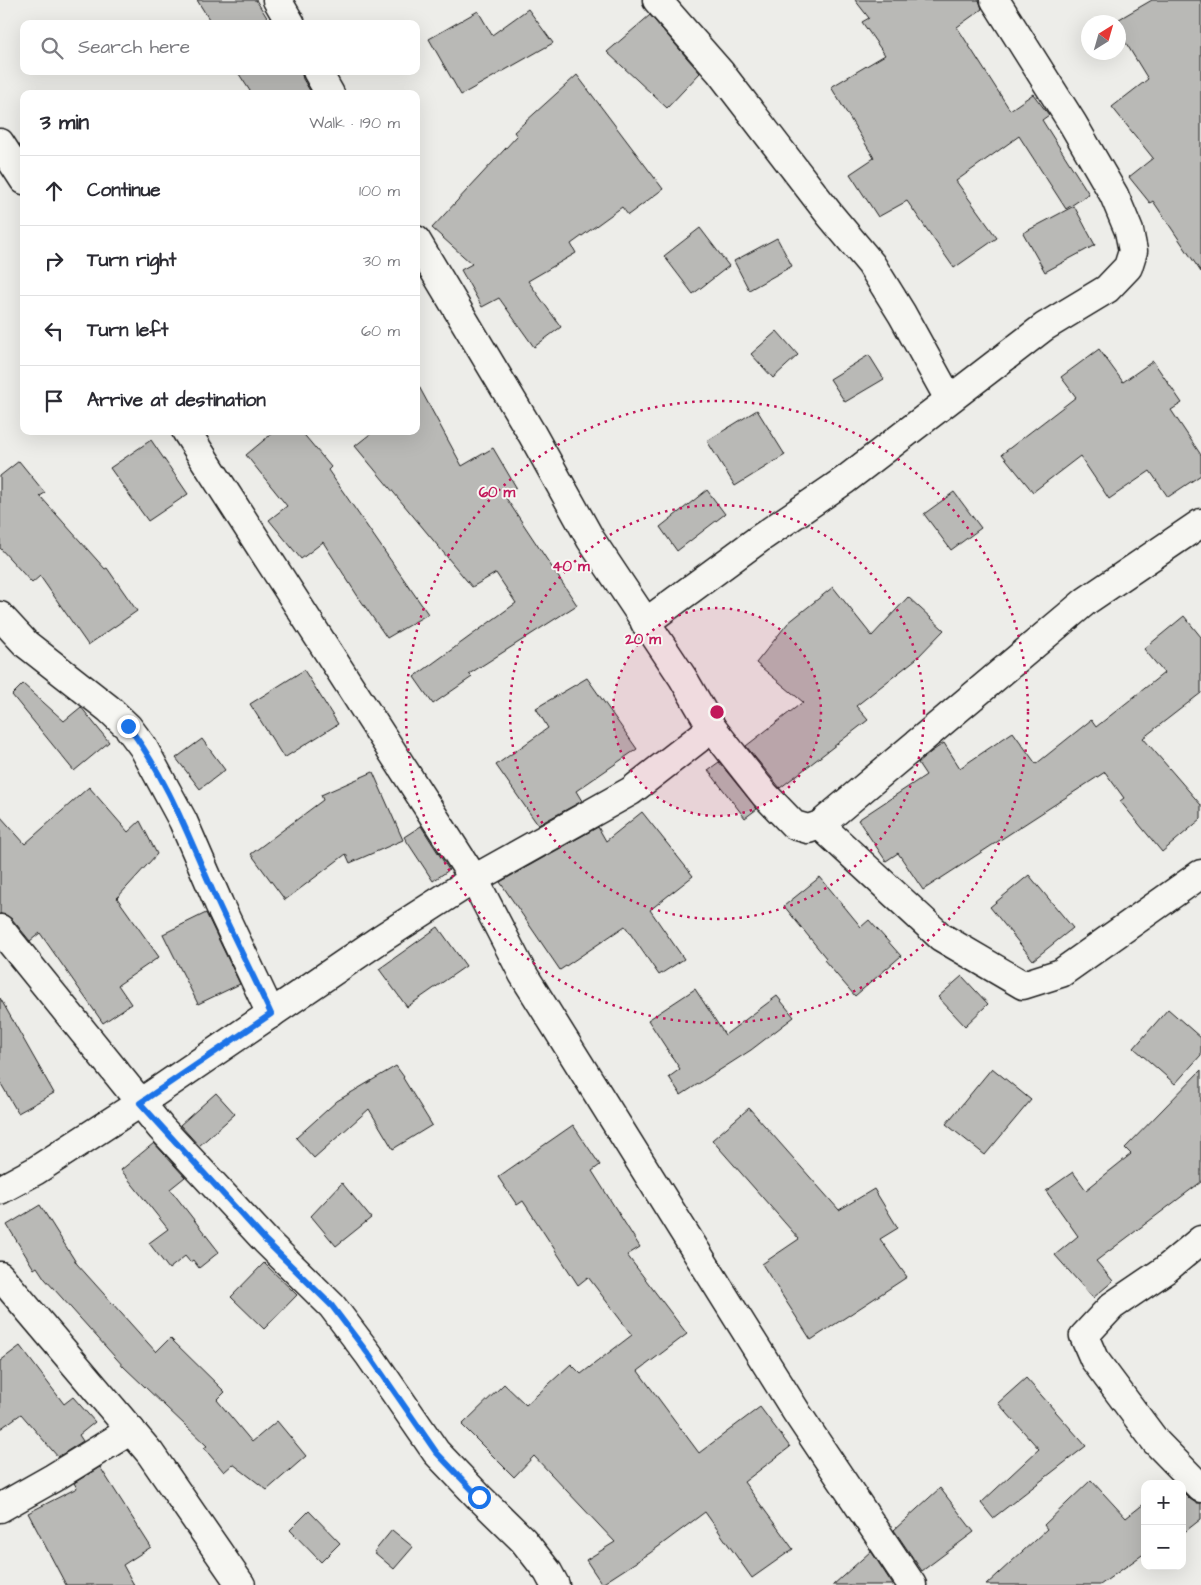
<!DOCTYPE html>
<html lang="en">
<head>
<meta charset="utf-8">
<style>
  body { margin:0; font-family:"Architects Daughter",sans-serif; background:#f2f2f3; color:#2b2b33 }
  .controls { position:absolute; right:15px; bottom:15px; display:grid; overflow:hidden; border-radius:10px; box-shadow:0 5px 20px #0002 }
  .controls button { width:45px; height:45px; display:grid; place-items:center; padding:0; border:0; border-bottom:1px solid #e1e1e2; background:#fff; color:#2b2b33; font:25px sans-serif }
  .compass { position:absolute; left:1081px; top:15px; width:45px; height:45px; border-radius:50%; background:#fff; box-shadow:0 5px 20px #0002; rotate:37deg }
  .stop { position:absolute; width:15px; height:15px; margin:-11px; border:4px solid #1a73e8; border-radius:50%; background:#fff }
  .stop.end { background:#1a73e8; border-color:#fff; box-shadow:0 1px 5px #0008 }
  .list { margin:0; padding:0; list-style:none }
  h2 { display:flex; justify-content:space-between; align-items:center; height:65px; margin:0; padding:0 20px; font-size:21px }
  h2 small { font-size:16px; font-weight:400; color:#7c7c81 }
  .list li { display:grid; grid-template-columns:32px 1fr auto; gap:15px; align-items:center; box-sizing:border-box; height:70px; padding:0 20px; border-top:1px solid #e1e1e2 }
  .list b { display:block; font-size:19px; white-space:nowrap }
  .list em { font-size:16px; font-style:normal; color:#7c7c81 }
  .icon { flex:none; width:28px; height:28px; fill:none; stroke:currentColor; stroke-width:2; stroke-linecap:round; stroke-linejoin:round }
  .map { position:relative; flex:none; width:1201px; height:1585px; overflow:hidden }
  .search { position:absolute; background:#fff; box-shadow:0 5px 20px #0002; left:20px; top:20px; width:400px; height:55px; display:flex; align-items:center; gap:12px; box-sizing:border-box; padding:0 18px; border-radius:10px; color:#7c7c81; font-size:19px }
  .panel { position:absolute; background:#fff; box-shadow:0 5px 20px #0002; left:20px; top:90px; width:400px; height:345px; border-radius:10px }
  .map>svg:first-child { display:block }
  .building { fill:#b9b9b6; stroke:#1c1c1c }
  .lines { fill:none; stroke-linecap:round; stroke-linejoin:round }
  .minor-casing { stroke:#1c1c1c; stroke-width:31 }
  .minor { stroke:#f6f6f2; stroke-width:28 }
  .route { stroke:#1a73e8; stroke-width:6 }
  .ring { fill:none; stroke:#c2185b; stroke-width:2.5; stroke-dasharray:2.5 5 }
  .centre { fill:#c2185b; stroke:#f6f6f2; stroke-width:2.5 }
  .ring-label { font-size:15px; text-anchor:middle; font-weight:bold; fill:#c2185b; stroke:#f6f6f2; stroke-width:4; stroke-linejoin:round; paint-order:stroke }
</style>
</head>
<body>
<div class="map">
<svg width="1201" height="1585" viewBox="0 0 1201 1585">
  <rect width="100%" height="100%" fill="#edede9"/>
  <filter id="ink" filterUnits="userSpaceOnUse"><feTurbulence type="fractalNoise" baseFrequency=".02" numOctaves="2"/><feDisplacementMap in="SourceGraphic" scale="10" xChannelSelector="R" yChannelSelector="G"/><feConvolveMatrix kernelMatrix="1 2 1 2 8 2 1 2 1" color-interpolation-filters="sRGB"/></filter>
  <g filter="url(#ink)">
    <!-- building -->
    <g class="building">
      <polygon points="197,0 256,0 271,24 212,24"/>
      <polygon points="855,0 979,0 982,9 957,27 1010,110 1033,94 1049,115 1042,120 1089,194 1066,209 1019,136 956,181 997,238 954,268 907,201 878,217 850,174 874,158 831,87 885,55 862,22 869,18"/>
      <polygon points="1152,0 1201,0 1201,272 1153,201 1150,203 1129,177 1153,158 1112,107 1148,79 1118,30 1118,22 1114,22"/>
      <polygon points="528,9 553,43 461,95 429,39 478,11 492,35"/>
      <polygon points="650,15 700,73 667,108 607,52"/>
      <polygon points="237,71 301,71 303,79 312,94 252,94"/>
      <polygon points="577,75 663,189 628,215 622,207 571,244 576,253 528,281 561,327 534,347 499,298 482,307 461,270 472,264 432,228 517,136 514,132"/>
      <polygon points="1074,206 1095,245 1045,272 1023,233"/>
      <polygon points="700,228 729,266 693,294 664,256"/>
      <polygon points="777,238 792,266 749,290 734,261"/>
      <polygon points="777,331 798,355 773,378 751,354"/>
      <polygon points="1099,349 1123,382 1153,361 1182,403 1171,410 1201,455 1201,475 1168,497 1150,471 1109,499 1080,456 1033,492 1002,454 1076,397 1061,377"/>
      <polygon points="869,355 884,379 845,402 830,379"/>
      <polygon points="416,381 462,466 493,448 516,487 504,495 577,605 469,674 472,677 433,704 414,677 516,603 496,573 472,587 355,446 374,431 416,431"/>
      <polygon points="757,410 785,455 735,486 707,441"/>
      <polygon points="275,431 301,431 331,467 328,470 428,614 387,638 357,595 323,542 301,559 269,520 287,506 246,455"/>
      <polygon points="151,440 188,494 148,521 110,468"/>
      <polygon points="19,461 45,493 40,496 105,569 107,568 137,611 88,645 40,576 32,583 0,548 0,476"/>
      <polygon points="707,490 725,514 677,551 660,527"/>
      <polygon points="954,492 981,528 951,550 924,514"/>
      <polygon points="833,587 872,636 908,597 944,630 916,659 856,706 868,720 780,788 746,746 803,702 756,663 788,623"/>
      <polygon points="1184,616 1201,637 1201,693 1143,738 1201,805 1201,819 1162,852 1120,801 1124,798 1105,772 923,890 898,853 886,861 858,820 926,775 918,763 931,752 944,743 960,768 1013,732 1036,764 1091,720 1096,727 1164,673 1144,649"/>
      <polygon points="304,670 338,724 284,758 250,704"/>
      <polygon points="587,678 637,749 576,791 582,801 538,825 496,765 548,728 536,708"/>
      <polygon points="23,684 64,721 81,707 109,742 74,771 12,695"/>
      <polygon points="202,739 225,770 200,789 176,758"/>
      <polygon points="719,762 757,809 745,818 708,770"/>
      <polygon points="373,772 403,840 350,863 346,854 285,900 251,854 323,800 321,795"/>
      <polygon points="89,787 128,832 140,821 157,854 117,898 159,957 118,985 131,1004 103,1023 40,933 30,941 12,919 6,915 0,914 0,816 25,844"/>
      <polygon points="642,812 693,876 650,910 684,959 659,975 625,926 560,970 500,882 598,827 606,841"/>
      <polygon points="421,826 449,870 433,881 404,837"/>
      <polygon points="1029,875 1073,928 1033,960 990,907"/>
      <polygon points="820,877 861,927 869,920 901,956 855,996 824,960 826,958 784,906"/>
      <polygon points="206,913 240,984 198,1004 163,934"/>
      <polygon points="438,927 466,966 407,1007 379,969"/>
      <polygon points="962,976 988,1004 965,1026 938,997"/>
      <polygon points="695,989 725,1035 777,996 794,1017 751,1050 681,1095 669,1077 680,1069 648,1020"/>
      <polygon points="0,998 54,1093 18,1113 0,1082"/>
      <polygon points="1168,1009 1201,1038 1201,1055 1175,1084 1134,1048"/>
      <polygon points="396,1066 404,1077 403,1078 432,1125 393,1149 369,1109 314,1158 296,1138 337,1101"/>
      <polygon points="992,1068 1031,1100 985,1155 946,1124"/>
      <polygon points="1201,1070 1201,1182 1096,1261 1113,1281 1093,1298 1055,1255 1078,1236 1046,1191 1073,1172 1086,1190 1131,1154 1125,1148"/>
      <polygon points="216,1093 235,1114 199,1146 180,1125"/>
      <polygon points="749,1108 839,1210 874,1189 898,1228 880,1239 907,1277 811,1340 762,1264 799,1239 712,1140"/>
      <polygon points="573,1125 600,1165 592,1171 640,1247 627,1255 687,1334 638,1371 699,1453 760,1407 790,1447 744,1482 793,1549 752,1578 705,1512 650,1553 602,1584 586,1560 615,1542 534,1456 514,1477 462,1425 504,1384 526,1405 571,1364 581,1374 632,1335 588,1277 578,1285 523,1201 517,1205 498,1177"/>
      <polygon points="154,1143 185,1177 170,1189 219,1252 199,1268 193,1260 190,1262 185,1256 169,1269 149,1243 168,1229 121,1170"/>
      <polygon points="342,1183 371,1218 336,1246 311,1216"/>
      <polygon points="40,1205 77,1264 156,1352 170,1338 225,1392 217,1400 252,1442 277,1421 306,1456 267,1490 233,1464 224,1472 204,1448 207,1446 124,1367 45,1279 37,1267 34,1269 7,1225"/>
      <polygon points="264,1263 297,1295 264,1329 231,1297"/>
      <polygon points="20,1346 64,1404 73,1397 95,1422 79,1435 83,1441 58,1457 21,1414 0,1429 0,1361"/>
      <polygon points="1026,1378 1086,1446 993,1518 981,1503 1039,1449 998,1403"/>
      <polygon points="100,1467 151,1547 123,1565 134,1585 66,1585 28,1513 77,1488 74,1483"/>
      <polygon points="1091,1480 1126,1518 1145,1503 1145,1553 1100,1585 986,1585 1047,1529 1044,1525"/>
      <polygon points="940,1488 974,1532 922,1571 894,1530"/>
      <polygon points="1182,1491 1190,1499 1196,1503 1201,1503 1201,1519 1182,1534"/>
      <polygon points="309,1511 340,1543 321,1562 290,1530"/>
      <polygon points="392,1530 413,1547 394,1569 374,1552"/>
      <polygon points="871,1551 893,1585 833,1585"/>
    </g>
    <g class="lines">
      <defs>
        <g id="minor">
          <polyline points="277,0 291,24"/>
          <polyline points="657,0 720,72 830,215 871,264 902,314 949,399"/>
          <polyline points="317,71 330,94"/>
          <polyline points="0,143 24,180"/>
          <polyline points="416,240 532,434 591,540 683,678 712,728 765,795 794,825 808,829 820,825 1086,601 1201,523"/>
          <polyline points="186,431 474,879 523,974 797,1413 912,1585"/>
          <polyline points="0,616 26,644 109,709 128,727 143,747 183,821 219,904 271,1014"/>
          <polyline points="645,623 759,539 845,480 1044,327 1107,289 1128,267 1133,251 1129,231 1114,195 1073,124 995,0"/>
          <polyline points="820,825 941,937 1023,985 1061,973 1201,874"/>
          <polyline points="0,929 161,1128 266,1241 332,1306 369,1355 436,1452 479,1497 523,1540 548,1572 555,1585"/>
          <polyline points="0,1190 35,1171 140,1103 382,938 474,879 631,791 712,728"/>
          <polyline points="1201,1240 1165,1270 1112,1306 1084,1336 1094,1359 1156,1442 1201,1488"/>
          <polyline points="0,1276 150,1453 241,1585"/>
          <polyline points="0,1508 53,1478 131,1430"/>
        </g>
      </defs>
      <!-- minor casing -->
      <use href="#minor" class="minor-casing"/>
      <!-- minor -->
      <use href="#minor" class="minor"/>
    </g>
  </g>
  <g class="lines" filter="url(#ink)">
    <!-- route -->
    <path class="route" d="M128,726c40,53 63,117 90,177 17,37 36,74 53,111l-131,89 126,138 66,65 37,49 67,97 43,45"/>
  </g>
  <!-- distance rings -->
  <circle cx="717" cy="712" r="104" fill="#c2185b" fill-opacity=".12"/>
  <g class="ring">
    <circle cx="717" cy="712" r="104"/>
    <circle cx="717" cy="712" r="207"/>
    <circle cx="717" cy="712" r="311"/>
  </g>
  <circle cx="717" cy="712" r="8" class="centre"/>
  <g class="ring-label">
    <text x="497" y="497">60 m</text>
    <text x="571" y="571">40 m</text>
    <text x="643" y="644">20 m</text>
  </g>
</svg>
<div class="controls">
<button>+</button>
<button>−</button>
</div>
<svg class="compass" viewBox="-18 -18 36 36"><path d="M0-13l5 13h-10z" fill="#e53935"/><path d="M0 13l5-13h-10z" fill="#7c7c81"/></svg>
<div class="stop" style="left:479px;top:1497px"></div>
<div class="stop end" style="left:128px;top:726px"></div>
<div class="search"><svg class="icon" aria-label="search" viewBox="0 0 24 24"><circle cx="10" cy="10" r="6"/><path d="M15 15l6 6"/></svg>Search here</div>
<section class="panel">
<h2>3 min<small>Walk · 190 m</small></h2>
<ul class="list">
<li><svg class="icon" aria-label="ahead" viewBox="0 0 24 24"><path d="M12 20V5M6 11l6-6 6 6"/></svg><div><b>Continue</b></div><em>100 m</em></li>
<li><svg class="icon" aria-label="right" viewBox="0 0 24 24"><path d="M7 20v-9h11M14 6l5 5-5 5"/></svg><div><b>Turn right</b></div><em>30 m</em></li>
<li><svg class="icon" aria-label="left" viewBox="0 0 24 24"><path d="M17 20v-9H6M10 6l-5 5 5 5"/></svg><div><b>Turn left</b></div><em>60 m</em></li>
<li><svg class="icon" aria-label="arrive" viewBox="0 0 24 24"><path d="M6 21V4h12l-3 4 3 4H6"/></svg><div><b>Arrive at destination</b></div></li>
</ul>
</section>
</div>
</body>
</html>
